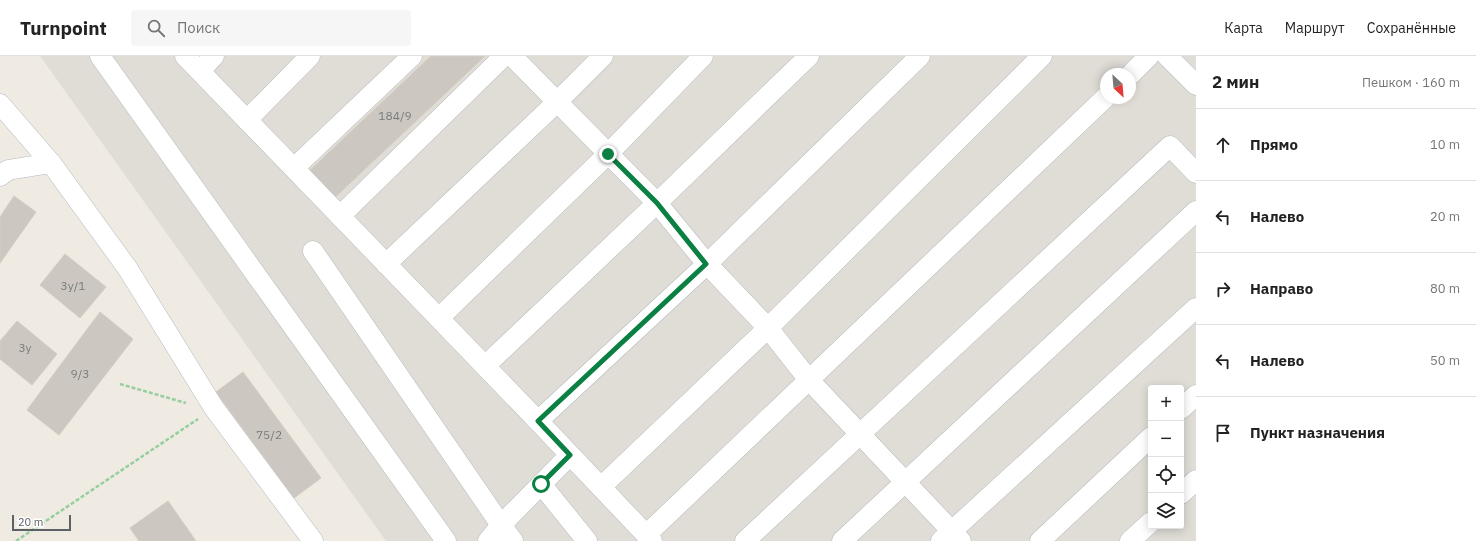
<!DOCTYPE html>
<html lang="ru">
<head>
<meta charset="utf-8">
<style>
  body { margin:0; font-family:"IBM Plex Sans",sans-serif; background:#f6f6f6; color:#222 }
  .controls { position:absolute; right:12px; bottom:12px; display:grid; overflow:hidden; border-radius:4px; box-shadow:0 2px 10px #0003 }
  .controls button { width:36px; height:36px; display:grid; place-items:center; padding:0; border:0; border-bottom:1px solid #e0e0e0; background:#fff; color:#222; font:20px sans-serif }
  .compass { position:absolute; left:1100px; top:12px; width:36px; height:36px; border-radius:50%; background:#fff; box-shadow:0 2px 10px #0003; rotate:154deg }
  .scale { position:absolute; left:12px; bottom:10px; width:59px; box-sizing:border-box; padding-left:4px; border:2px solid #5b6165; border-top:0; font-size:11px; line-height:14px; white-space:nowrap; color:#5b6165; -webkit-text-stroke:3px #fff; paint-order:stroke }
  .stop { position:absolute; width:12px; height:12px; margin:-9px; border:3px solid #0b8043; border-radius:50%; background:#fff }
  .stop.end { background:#0b8043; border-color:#fff; box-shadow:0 1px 4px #0008 }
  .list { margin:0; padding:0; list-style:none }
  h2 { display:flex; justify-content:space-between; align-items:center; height:52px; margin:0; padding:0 16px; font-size:17px }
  h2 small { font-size:13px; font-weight:400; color:#767676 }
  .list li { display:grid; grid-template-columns:26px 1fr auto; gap:12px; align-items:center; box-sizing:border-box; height:72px; padding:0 16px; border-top:1px solid #e0e0e0 }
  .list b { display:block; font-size:15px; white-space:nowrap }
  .list em { font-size:13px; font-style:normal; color:#767676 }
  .icon { flex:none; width:22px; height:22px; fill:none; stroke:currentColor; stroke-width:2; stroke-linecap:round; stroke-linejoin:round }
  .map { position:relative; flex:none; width:1196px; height:485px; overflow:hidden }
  header { display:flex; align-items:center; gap:24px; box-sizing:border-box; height:56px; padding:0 20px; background:#fff; border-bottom:1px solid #e0e0e0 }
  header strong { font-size:19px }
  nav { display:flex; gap:22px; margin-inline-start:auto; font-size:14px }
  .search { width:280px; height:36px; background:#f6f6f6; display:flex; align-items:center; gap:10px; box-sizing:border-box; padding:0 14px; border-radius:4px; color:#767676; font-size:15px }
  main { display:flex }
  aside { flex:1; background:#fff }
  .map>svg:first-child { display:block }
  .industrial { fill:#e0ddd7; fill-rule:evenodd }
  .building { fill:#ccc8c1; stroke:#d5ccc0 }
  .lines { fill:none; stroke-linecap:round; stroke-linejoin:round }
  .minor-casing { stroke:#b5babe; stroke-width:21 }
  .path { stroke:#96ce9f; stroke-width:2.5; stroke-dasharray:4 2; stroke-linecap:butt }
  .minor { stroke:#fff; stroke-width:20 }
  .route { stroke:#0b8043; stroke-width:5 }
  .labels { text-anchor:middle; stroke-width:3.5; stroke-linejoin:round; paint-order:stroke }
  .number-label { font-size:12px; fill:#777b7c }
</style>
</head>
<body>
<header>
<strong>Turnpoint</strong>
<div class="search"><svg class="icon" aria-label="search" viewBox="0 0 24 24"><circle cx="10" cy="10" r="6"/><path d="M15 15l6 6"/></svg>Поиск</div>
<nav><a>Карта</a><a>Маршрут</a><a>Сохранённые</a></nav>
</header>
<main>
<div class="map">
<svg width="1196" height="485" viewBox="0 0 1196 485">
  <rect width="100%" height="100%" fill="#efebe3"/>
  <!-- industrial -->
  <path class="industrial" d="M40,0h1156v485h-810zM1106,18h24v24h-24zM1151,332h30v138h-30z"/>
  <!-- building -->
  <g class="building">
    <polygon points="431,0 485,0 330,146 305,119"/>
    <polygon points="14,140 36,156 0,207 0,161"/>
    <polygon points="65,198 106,231 80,262 40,229"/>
    <polygon points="100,256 133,283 59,379 27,354"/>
    <polygon points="17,265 57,298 32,329 0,303 0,285"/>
    <polygon points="243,316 321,422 294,442 216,336"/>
    <polygon points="168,445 196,485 139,485 130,472"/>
  </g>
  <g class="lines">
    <defs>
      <g id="minor">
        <polyline points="100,0 446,485"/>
        <polyline points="185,0 340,160"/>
        <polyline points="504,0 340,160 538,365"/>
        <polyline points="512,0 657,147 707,208 768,272 809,324 961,485"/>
        <polyline points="1167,0 1196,29"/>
        <polyline points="200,15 214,0"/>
        <polyline points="1130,19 1149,0"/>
        <polyline points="0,48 51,107 128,213 214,352 313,485"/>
        <polyline points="247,64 310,0"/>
        <polyline points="294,112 412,0"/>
        <polyline points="0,120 8,114 51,107"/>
        <polyline points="313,195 501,469 570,399"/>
        <polyline points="386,208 557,46 603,0"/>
        <polyline points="439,262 608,98 703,0"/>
        <polyline points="485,310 657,147 809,0"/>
        <polyline points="1181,353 1196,339"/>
        <polyline points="541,428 587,485"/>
        <polyline points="601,431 768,272 1042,0"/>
        <polyline points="1181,438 1196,424"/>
        <polyline points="646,479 1106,41"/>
        <polyline points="488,485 501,469 513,485"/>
        <polyline points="652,485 538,365 707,208 920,0"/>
        <polyline points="745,485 1170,90 1196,117"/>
        <polyline points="842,485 1196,155"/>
        <polyline points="941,485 1196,252"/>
        <polyline points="1040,485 1151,381"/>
        <polyline points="1130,485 1151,466"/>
      </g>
    </defs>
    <!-- minor casing -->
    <use href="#minor" class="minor-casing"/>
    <!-- path -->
    <g class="path">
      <polyline points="120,328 186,347"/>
      <polyline points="16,485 198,363"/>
    </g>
    <!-- minor -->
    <use href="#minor" class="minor"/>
  </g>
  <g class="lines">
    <!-- route -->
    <polyline class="route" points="541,428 570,399 538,365 706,208 657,147 608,98"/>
  </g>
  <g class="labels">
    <!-- number labels -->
    <g class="number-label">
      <text x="395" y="64">184/9</text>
      <text x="73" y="234">3у/1</text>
      <text x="25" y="296">3у</text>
      <text x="80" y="322">9/3</text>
      <text x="269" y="383">75/2</text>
    </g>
  </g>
</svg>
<div class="controls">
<button>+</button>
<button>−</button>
<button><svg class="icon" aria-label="locate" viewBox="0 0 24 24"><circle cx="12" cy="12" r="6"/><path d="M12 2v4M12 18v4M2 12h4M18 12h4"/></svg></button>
<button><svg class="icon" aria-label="layers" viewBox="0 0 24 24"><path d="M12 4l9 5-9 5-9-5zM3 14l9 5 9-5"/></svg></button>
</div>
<svg class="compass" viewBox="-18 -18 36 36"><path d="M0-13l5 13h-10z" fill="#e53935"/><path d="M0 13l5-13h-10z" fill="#767676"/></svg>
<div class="scale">20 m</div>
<div class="stop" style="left:541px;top:428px"></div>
<div class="stop end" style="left:608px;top:98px"></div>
</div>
<aside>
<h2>2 мин<small>Пешком · 160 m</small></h2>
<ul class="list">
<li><svg class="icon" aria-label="ahead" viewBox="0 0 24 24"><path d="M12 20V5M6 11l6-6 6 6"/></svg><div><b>Прямо</b></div><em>10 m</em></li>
<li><svg class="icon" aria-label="left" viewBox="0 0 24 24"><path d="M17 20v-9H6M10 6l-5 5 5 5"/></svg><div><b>Налево</b></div><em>20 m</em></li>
<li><svg class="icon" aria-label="right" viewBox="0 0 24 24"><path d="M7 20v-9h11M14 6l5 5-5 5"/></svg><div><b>Направо</b></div><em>80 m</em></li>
<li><svg class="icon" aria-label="left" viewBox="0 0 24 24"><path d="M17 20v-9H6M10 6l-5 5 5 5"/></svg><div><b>Налево</b></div><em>50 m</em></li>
<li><svg class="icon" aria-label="arrive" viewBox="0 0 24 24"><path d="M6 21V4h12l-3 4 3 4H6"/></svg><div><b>Пункт назначения</b></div></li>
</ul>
</aside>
</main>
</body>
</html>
